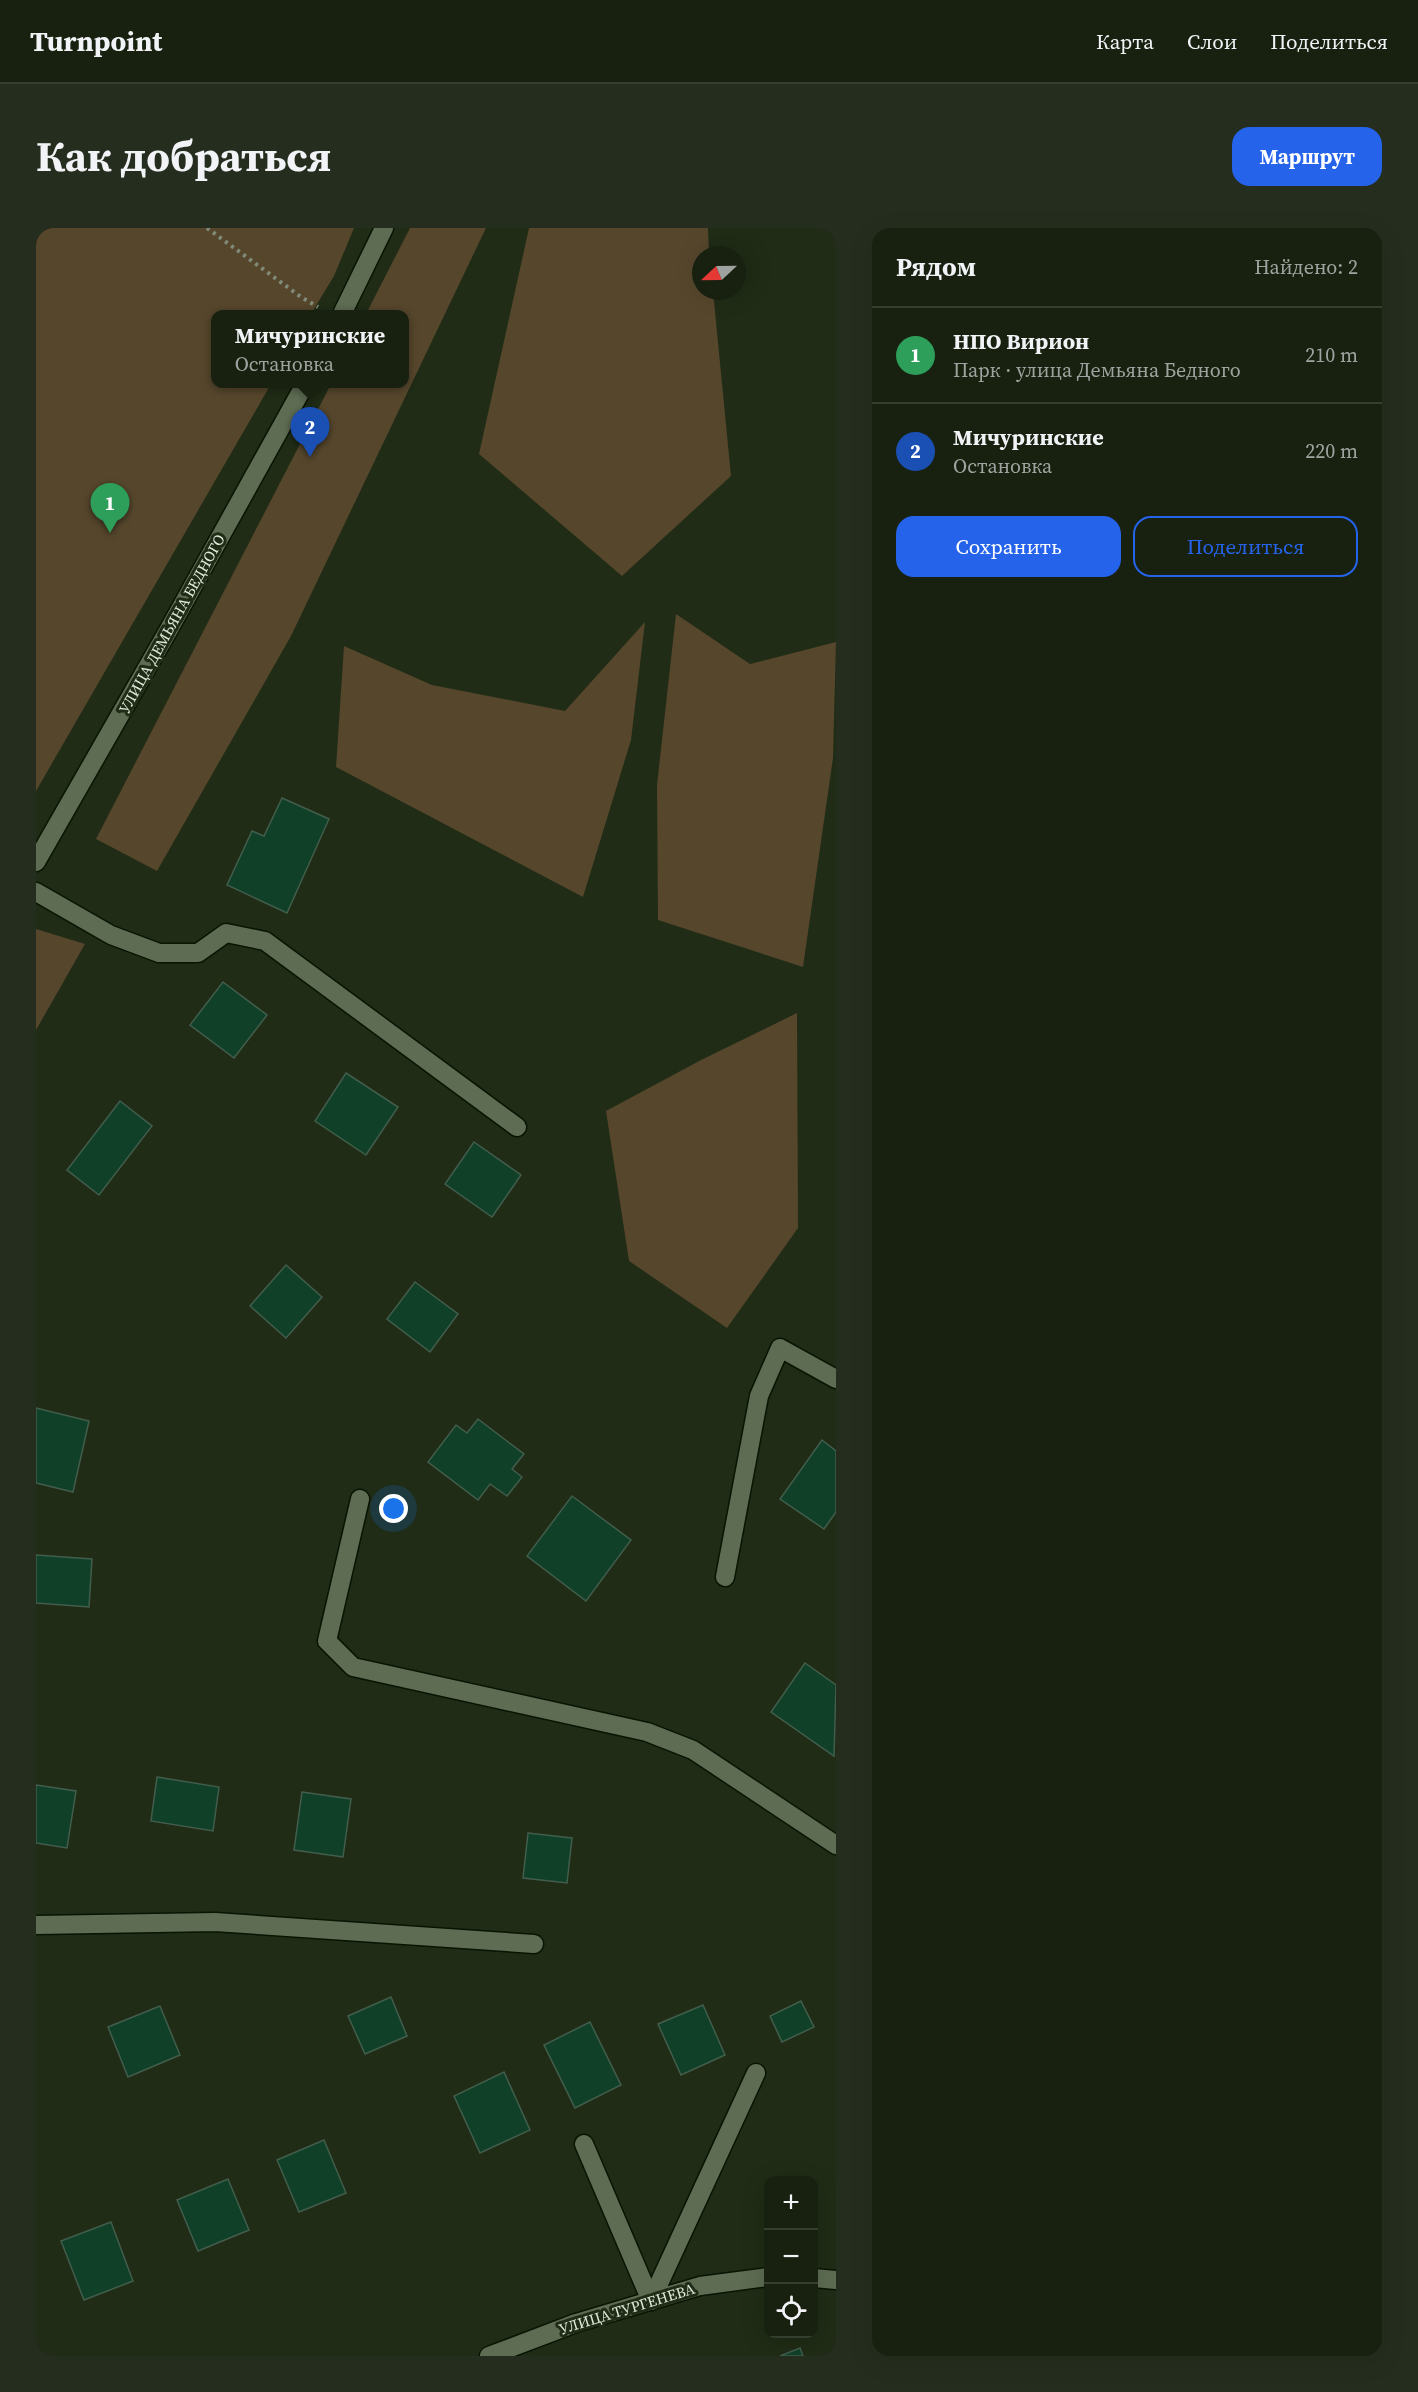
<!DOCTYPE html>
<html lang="ru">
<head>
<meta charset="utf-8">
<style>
  body { margin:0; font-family:"Source Serif 4",serif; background:#252e1e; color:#f1f3f6 }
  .controls { position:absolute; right:18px; bottom:18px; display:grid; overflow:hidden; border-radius:12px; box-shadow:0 6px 24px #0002 }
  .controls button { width:54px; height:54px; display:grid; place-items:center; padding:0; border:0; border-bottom:2px solid #363e30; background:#182110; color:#f1f3f6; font:30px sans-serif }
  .compass { position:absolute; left:656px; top:18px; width:54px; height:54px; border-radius:50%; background:#182110; box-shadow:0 6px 24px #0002; rotate:248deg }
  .you { position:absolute; left:358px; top:1281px; width:21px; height:21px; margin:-15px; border:4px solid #fff; border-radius:50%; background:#1a73e8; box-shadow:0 0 0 9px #1a73e833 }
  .badge { display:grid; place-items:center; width:39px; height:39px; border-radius:50%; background:#2563eb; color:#fff; font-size:20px; font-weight:700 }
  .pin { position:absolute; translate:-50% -50px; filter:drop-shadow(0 2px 3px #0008) }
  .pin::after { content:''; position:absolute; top:32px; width:21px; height:18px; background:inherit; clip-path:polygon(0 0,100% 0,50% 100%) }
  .popup { position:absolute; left:175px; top:82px; width:198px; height:78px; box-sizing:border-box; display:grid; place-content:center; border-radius:12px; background:#182110; filter:drop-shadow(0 2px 4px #0005); font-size:20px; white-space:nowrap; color:#9fa39f }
  .popup b { font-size:22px; color:#f1f3f6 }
  .popup::after { content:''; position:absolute; left:50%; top:100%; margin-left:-12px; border:12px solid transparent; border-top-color:#182110 }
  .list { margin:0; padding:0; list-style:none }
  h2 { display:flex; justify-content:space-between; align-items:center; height:78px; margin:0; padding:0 24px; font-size:26px }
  h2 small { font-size:20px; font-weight:400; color:#9fa39f }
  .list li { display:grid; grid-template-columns:39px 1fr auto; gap:18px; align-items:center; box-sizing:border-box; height:96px; padding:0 24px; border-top:2px solid #363e30 }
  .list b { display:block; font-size:22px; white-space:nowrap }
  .list p { margin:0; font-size:20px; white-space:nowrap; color:#9fa39f }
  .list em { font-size:20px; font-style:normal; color:#9fa39f }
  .actions { display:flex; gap:12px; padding:18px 24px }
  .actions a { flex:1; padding:14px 0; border:2px solid #2563eb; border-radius:18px; text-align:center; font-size:21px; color:#2563eb }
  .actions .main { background:#2563eb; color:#fff }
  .icon { flex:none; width:33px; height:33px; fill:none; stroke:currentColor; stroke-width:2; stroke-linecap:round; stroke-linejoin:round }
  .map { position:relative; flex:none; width:800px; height:2128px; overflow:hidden; border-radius:18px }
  header { display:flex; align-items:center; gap:36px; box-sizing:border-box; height:84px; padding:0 30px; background:#182110; border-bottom:2px solid #363e30 }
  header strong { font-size:28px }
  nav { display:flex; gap:33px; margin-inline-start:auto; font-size:21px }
  .intro { display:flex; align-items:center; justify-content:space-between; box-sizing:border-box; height:144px; padding:0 36px }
  h1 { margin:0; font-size:42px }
  .button { padding:15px 27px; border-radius:18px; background:#2563eb; color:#fff; font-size:21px; font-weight:700 }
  main { display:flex; gap:36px; padding:0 36px }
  aside { flex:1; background:#182110; border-radius:18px; box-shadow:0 6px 24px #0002 }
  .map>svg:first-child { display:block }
  .green { fill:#55462c }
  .building { fill:#104128; stroke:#425d4c; stroke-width:1.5 }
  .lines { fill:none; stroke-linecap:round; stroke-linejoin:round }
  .minor-casing { stroke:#091402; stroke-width:21 }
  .path { stroke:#818b79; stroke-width:4; stroke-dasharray:3 4.5; stroke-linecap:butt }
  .minor { stroke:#5e6c53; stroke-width:18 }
  .labels { text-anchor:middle; stroke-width:6; stroke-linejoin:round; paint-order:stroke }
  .street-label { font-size:15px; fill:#e1e9db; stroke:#202c16 }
</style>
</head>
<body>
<header>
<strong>Turnpoint</strong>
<nav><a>Карта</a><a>Слои</a><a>Поделиться</a></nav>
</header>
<div class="intro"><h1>Как добраться</h1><a class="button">Маршрут</a></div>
<main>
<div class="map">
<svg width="800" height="2128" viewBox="0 0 800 2128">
  <rect width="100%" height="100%" fill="#202c16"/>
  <!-- green -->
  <g class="green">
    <polygon points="0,0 318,0 298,48 275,86 180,86 180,156 235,156 0,563"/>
    <polygon points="374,0 450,0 255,408 121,643 60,611 295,156 368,156 368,86 330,86"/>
    <polygon points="493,0 672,0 673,27 665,27 665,63 677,63 695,248 586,348 443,226"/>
    <polygon points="640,386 714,436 800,414 797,530 767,739 622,692 621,557"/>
    <polygon points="609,394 595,512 547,669 300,539 308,418 396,457 529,483"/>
    <polygon points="0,701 49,716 0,802"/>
    <polygon points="761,785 762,1000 691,1100 593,1033 570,883 665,832"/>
  </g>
  <!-- building -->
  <g class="building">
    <polygon points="246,570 293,591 251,685 191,657 216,603 228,608"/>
    <polygon points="187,754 231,787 198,830 154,797"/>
    <polygon points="310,845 362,879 330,927 279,893"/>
    <polygon points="84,873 116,898 63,967 31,942"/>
    <polygon points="438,914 485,947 456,989 409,956"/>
    <polygon points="250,1037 286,1069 250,1110 214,1078"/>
    <polygon points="379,1054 422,1086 394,1124 351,1091"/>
    <polygon points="0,1180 53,1193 37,1264 0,1255"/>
    <polygon points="442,1191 488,1226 476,1241 486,1249 471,1268 454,1256 442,1272 392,1234 420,1197 431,1205"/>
    <polygon points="786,1212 800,1223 800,1284 788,1301 744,1271"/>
    <polygon points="536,1268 595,1312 550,1373 491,1328"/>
    <polygon points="0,1327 56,1331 53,1379 0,1375"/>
    <polygon points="769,1435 800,1457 798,1528 735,1484"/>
    <polygon points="121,1549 183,1559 177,1603 115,1593"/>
    <polygon points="0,1557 40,1563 31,1620 0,1615"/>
    <polygon points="266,1564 315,1571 307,1629 258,1622"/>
    <polygon points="492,1605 536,1610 531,1655 487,1650"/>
    <polygon points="355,1769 371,1808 329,1826 312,1788"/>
    <polygon points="765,1773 778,1799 746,1814 734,1788"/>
    <polygon points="667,1777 689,1827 645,1847 622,1796"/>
    <polygon points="124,1778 144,1827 92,1849 72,1799"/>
    <polygon points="554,1794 585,1857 539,1880 508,1817"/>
    <polygon points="468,1844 494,1902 444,1925 418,1868"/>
    <polygon points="288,1912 310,1965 263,1984 241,1932"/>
    <polygon points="192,1951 213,2002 162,2023 141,1972"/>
    <polygon points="75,1994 97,2053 48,2072 25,2013"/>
    <polygon points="764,2120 767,2128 744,2128"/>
  </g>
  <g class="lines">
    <defs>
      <g id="minor">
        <polyline points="306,86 348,0"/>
        <polyline points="0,634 132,403 269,156"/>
        <polyline points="0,664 75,707 123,725 162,725 190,705 229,713 481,899"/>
        <polyline points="324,1271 291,1413 317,1439 611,1504 657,1522 800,1617"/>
        <polyline points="689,1349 723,1168 744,1120 800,1151"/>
        <polyline points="0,1697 179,1694 498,1716"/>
        <polyline points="548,1916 615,2073"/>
        <polyline points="778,2050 800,2052"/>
        <polyline points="615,2073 720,1845"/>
        <polyline points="453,2128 540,2095 664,2058 732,2049"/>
      </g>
    </defs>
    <!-- minor casing -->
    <use href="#minor" class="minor-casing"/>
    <!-- path -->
    <polyline class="path" points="171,0 265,69 282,79"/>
    <!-- minor -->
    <use href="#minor" class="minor"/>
  </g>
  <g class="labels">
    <!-- street labels -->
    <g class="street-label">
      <text transform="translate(136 396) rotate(-61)" y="5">УЛИЦА ДЕМЬЯНА БЕДНОГО</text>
      <text transform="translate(591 2081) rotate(-17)" y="5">УЛИЦА ТУРГЕНЕВА</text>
    </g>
  </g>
</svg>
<div class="controls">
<button>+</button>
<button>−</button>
<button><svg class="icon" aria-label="locate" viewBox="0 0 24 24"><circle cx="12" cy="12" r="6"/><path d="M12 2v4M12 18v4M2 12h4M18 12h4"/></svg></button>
</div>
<svg class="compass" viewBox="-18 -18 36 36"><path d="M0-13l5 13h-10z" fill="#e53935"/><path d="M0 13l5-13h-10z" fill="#9fa39f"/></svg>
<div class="you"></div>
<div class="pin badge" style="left:74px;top:305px;background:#2e9e5b">1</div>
<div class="pin badge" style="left:274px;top:229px;background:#1a4fb4">2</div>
<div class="popup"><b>Мичуринские</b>Остановка</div>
</div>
<aside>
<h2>Рядом<small>Найдено: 2</small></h2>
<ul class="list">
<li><span class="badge" style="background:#2e9e5b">1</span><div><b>НПО Вирион</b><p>Парк · улица Демьяна Бедного</p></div><em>210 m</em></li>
<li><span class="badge" style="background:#1a4fb4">2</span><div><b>Мичуринские</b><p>Остановка</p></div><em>220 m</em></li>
</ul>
<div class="actions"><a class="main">Сохранить</a><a>Поделиться</a></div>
</aside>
</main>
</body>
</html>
